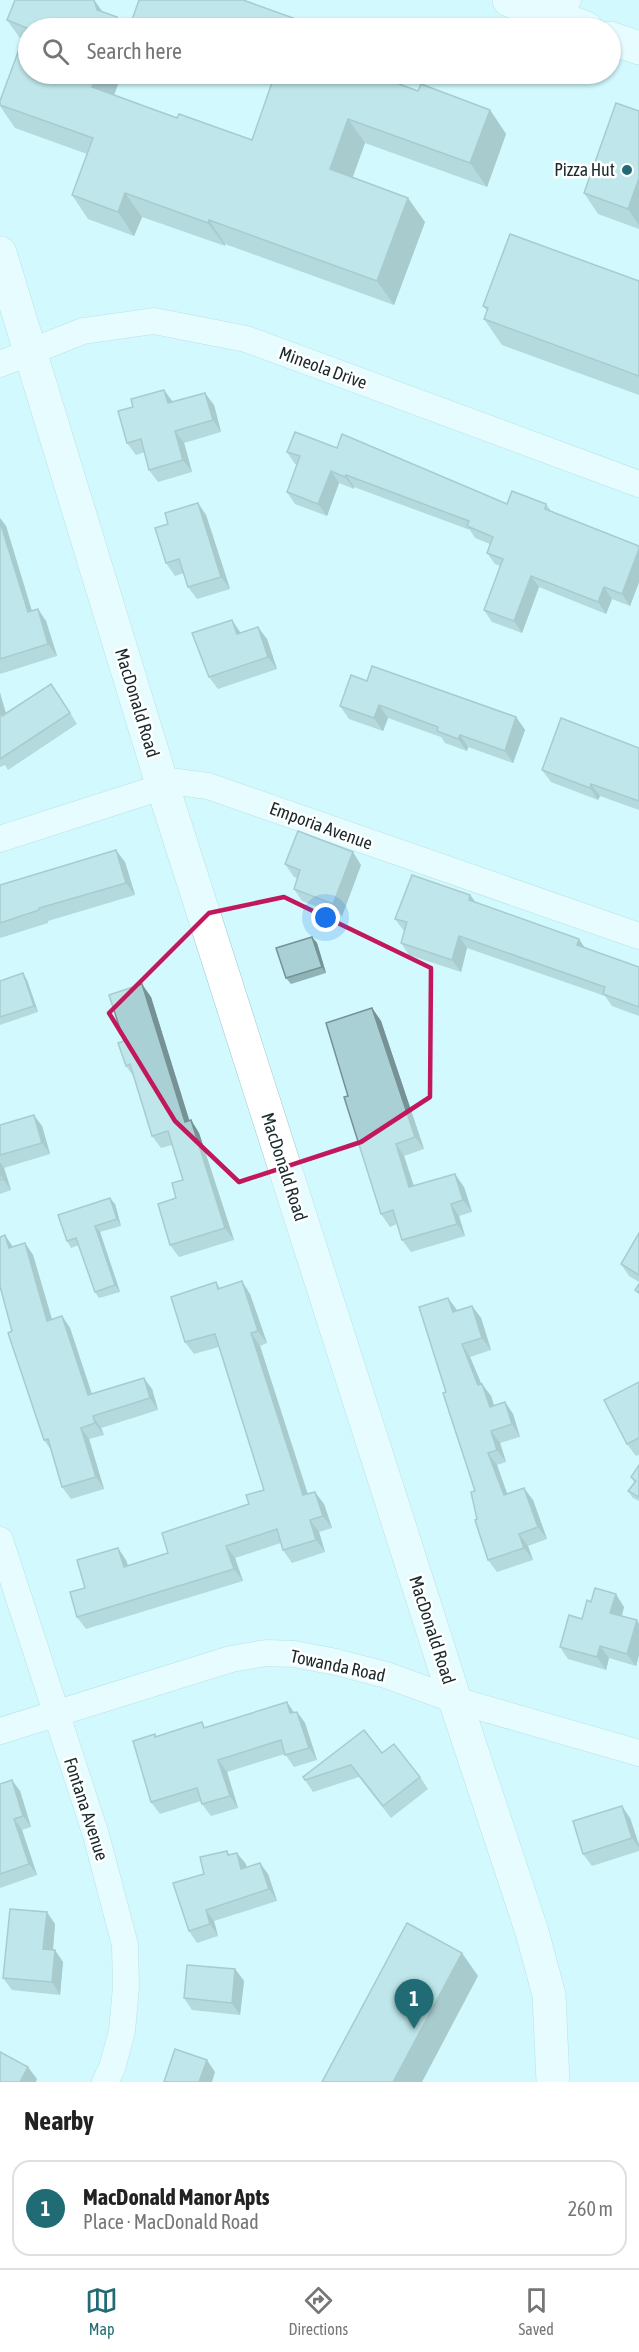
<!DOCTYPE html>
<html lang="en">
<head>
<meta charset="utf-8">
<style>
  body { margin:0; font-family:"Asap Condensed",sans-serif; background:#f6f6f6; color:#222 }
  .you { position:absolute; left:326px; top:918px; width:21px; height:21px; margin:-15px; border:4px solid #fff; border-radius:50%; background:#1a73e8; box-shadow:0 0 0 9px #1a73e833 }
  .badge { display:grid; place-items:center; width:39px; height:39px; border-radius:50%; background:#216c74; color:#fff; font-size:20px; font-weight:700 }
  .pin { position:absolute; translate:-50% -50px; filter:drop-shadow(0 2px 3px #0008) }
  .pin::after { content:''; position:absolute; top:32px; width:21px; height:18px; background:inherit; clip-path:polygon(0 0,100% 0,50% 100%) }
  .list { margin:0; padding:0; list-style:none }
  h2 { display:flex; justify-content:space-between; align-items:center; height:78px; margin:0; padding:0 24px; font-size:26px }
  h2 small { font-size:20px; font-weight:400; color:#767676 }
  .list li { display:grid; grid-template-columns:39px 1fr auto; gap:18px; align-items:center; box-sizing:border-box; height:96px; margin:0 12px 12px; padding:0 12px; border:2px solid #e0e0e0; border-radius:18px }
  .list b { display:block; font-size:22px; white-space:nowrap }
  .list p { margin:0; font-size:20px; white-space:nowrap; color:#767676 }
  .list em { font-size:20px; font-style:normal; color:#767676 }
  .icon { flex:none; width:33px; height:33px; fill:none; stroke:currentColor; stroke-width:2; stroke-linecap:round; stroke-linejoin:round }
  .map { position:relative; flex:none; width:639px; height:2082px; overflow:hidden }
  .search { position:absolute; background:#fff; box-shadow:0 2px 4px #0004; left:18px; right:18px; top:18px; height:66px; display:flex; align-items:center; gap:15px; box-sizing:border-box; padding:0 21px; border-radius:33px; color:#767676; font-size:22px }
  .sheet { height:186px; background:#fff }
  nav { display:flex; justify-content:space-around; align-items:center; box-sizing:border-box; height:84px; border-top:2px solid #e0e0e0; background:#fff; font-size:16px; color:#767676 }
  nav a { display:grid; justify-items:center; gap:3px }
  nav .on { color:#216c74 }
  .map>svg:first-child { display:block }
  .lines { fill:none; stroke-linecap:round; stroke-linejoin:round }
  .street-casing { stroke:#9fc6cb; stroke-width:27 }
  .secondary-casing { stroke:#9fc6cb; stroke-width:34 }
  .primary-casing { stroke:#9fc6cb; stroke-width:34 }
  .street { stroke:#fff; stroke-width:26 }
  .secondary { stroke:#fff; stroke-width:33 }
  .primary { stroke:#fff; stroke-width:33 }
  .wall { fill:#91b3b7 }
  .shaded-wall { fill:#769295 }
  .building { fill:#a9d0d5; stroke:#769295; stroke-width:1.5 }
  .marked { fill:none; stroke:#c2185b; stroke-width:4.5; stroke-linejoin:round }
  .poi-dot { fill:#216c74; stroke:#fff; stroke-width:2 }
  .labels { text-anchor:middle; stroke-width:5; stroke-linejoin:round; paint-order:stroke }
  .poi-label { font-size:18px; fill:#1a292b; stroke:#fff; text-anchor:end }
  .street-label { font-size:18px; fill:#1a292b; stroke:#fff }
</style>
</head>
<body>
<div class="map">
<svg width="639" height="2082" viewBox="0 0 639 2082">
  <rect width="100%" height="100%" fill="#d1f9fe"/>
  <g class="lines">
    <defs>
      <g id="street">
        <polyline points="557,18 568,0"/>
        <polyline points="0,364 83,331 154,321 246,339 639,484"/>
        <polyline points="0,839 177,782 208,786 639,936"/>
        <polyline points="0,1540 96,1835 125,1945 126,1987 122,2031 112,2068 105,2082"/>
        <polyline points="0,1731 231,1659 266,1653 294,1654 336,1662 386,1675 455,1700 639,1753"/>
      </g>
      <polyline id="secondary" points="0,253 163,787 455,1700 532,1932 549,1995 553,2082"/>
      <g id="primary">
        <polyline points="509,0 586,28"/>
        <polyline points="610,38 639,48"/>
      </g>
    </defs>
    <!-- street casing -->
    <use href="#street" class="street-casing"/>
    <!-- secondary casing -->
    <use href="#secondary" class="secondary-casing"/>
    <!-- primary casing -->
    <use href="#primary" class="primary-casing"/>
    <!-- street -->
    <use href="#street" class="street"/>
    <!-- secondary -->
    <use href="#secondary" class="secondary"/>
    <!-- primary -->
    <use href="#primary" class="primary"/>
  </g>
  <!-- wall -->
  <g class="wall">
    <polygon points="94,0 103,12 28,74 122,74 114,95 177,118 252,140 275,76 269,74 397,74 394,82 418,91 490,110 506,134 487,187 365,143 352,177 425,222 394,305 225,244 225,246 142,217 134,236 88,219 72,195 87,154 15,128 0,106 0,101 22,41 7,20"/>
    <polygon points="132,20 321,28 138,28"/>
    <polygon points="639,111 639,229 598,214 584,193"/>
    <polygon points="639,281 639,395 502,345 484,319 487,311 483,306"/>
    <polygon points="173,402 214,405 221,432 184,443 192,472 158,482 149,470 145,452 136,455 127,443"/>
    <polygon points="337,448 507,504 546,504 551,511 639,546 639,582 630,606 612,599 606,614 539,587 522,633 492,622 484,610 500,566 495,564 487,553 490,544 475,538 470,530 354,487 354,489 339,483 327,516 295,504 287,492 297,464 295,464 287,452"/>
    <polygon points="206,515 230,589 197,599 188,587 184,573 175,576 166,563"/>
    <polygon points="0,518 6,526 32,611 46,621 57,656 0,674"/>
    <polygon points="241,633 267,639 277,669 218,689 209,677"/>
    <polygon points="367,681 516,717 525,730 513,763 468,747 467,751 445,743 441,737 388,718 383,731 349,719 340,706"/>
    <polygon points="0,693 6,714 59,695 77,724 8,770 5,765 0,767"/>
    <polygon points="639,748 639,810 600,796 598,800 551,782 542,770"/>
    <polygon points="125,862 135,895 48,921 48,923 0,938 0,885"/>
    <polygon points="285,864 361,865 342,916 302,901 294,889 297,878 294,877"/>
    <polygon points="470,895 476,903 585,948 639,967 639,1016 612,1006 605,996 467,948 461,972 409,955 401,943 404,931 395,919"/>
    <polygon points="312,937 317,943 326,973 291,984 286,978"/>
    <polygon points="27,980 38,1012 0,1025 0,981"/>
    <polygon points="151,997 189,1121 191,1120 199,1133 234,1240 179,1257 170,1245 176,1198 183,1180 172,1145 161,1148 152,1136 134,1077 126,1066 124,1041"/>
    <polygon points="372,1008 381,1021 424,1149 404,1156 414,1186 464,1187 472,1212 459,1216 465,1236 411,1252 402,1240 397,1224 390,1227 381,1214 348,1096"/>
    <polygon points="0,1125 42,1126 50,1154 4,1168 11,1190 0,1194"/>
    <polygon points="115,1204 121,1226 100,1232 120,1292 99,1298 95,1292 79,1245 71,1248 67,1241"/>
    <polygon points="639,1233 639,1282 629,1276 621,1264"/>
    <polygon points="0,1237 13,1247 25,1243 33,1255 52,1320 62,1316 70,1328 92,1394 152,1389 158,1410 101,1428 104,1435 89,1439 104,1489 71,1499 62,1487 51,1450 44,1440 1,1290 0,1290"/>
    <polygon points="216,1282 220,1288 250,1294 267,1343 260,1346 308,1494 324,1504 332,1528 319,1532 325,1552 292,1563 283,1550 281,1543 235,1558 243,1581 86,1629 77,1617 85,1588 126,1560 128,1565 168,1553 249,1504 264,1490 219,1347 194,1354 185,1342"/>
    <polygon points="472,1306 481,1318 491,1350 470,1357 481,1384 491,1396 494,1405 505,1402 513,1414 520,1437 500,1443 506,1462 497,1465 507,1494 533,1500 547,1539 528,1546 533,1560 497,1572 488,1560 477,1519 475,1491 446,1392 457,1310"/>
    <polygon points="639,1382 639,1455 636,1456 627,1444"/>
    <polygon points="639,1465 639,1501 633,1498 628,1491 634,1482 631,1477"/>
    <polygon points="624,1607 622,1616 637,1620 639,1624 639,1655 636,1666 609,1658 606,1670 568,1659 560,1647 582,1619"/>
    <polygon points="297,1712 305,1723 317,1760 294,1767 285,1754 227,1772 238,1808 211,1816 202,1804 201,1801 160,1814 151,1802 155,1734 156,1737"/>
    <polygon points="382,1753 420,1777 428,1789 391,1818 359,1777 313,1792 305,1780"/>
    <polygon points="0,1784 20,1791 31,1827 22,1830 37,1875 0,1888"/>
    <polygon points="630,1818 639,1845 639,1851 592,1866 583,1854"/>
    <polygon points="227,1851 229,1854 246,1864 246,1867 268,1874 277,1901 214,1921 218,1936 197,1943 189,1931 204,1874"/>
    <polygon points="55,1924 53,1949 63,1962 60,1995 12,1990 3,1978"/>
    <polygon points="235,1969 244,1981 240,2015 192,2010 184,1998"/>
  </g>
  <!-- shaded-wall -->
  <g class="shaded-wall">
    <polygon points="94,0 110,23 97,10"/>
    <polygon points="117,17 125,28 113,28"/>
    <polygon points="97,74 122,74 108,110 92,87"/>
    <polygon points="372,74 398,74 389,98"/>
    <polygon points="490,110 506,134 487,187 470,163"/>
    <polygon points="348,119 365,143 347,193 330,169"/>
    <polygon points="639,178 639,225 628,209"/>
    <polygon points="125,193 142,217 134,236 118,212"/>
    <polygon points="408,198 425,222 394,305 377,281"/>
    <polygon points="209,220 225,244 225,246 208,223"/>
    <polygon points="164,390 173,402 168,403"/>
    <polygon points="205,393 214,405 221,432 213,420"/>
    <polygon points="175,431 184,443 192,472 183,460"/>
    <polygon points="331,471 339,483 327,516 318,504"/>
    <polygon points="346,475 354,487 354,489 345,477"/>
    <polygon points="198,503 206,515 230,589 221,577"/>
    <polygon points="0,518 6,526 36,625 28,612 0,522"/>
    <polygon points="639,549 639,582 630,606 622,594"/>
    <polygon points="531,576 539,587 522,633 514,621"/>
    <polygon points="604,587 612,599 606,614 598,602"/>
    <polygon points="38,609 46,621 57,656 48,644"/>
    <polygon points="232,620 240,632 245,647 237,634"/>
    <polygon points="258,627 267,639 277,669 268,657"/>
    <polygon points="0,693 10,727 2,716 0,708"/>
    <polygon points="379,705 388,718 383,731 374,718"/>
    <polygon points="516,717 525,730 513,763 505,751"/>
    <polygon points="460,735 468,747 467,751 458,739"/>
    <polygon points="591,784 600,796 598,800 590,788"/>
    <polygon points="116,850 125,862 135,895 126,883"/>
    <polygon points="353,852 361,865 342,916 333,904"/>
    <polygon points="470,895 479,907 469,900"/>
    <polygon points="459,936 467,948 461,972 452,960"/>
    <polygon points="312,937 317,943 326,973 322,967"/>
    <polygon points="579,939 587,951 577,945"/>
    <polygon points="23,973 27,980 38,1012 34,1006"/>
    <polygon points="142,984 151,997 194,1135 185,1122"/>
    <polygon points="372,1008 381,1021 424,1149 415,1137"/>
    <polygon points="34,1115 42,1126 50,1154 42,1143"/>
    <polygon points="191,1120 199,1133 234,1240 225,1228"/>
    <polygon points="396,1144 404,1156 418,1200 409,1187"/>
    <polygon points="0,1162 4,1168 11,1190 3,1179 0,1170"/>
    <polygon points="455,1174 464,1187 472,1212 463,1200"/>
    <polygon points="110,1198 115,1204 121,1226 117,1219"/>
    <polygon points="451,1204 459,1216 465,1236 457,1224"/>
    <polygon points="95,1226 100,1232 120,1292 115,1285"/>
    <polygon points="5,1235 13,1247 9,1248"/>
    <polygon points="25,1243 33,1255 56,1333 47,1321"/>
    <polygon points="242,1281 250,1294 267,1343 258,1331"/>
    <polygon points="448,1298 457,1310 453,1312"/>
    <polygon points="472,1306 481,1318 491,1350 482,1338"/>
    <polygon points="62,1316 70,1328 96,1407 88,1395"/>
    <polygon points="251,1333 260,1346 312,1508 303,1495"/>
    <polygon points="462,1344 470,1357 487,1397 478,1385"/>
    <polygon points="144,1378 152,1389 158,1410 150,1398"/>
    <polygon points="482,1384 491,1396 498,1419 490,1407"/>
    <polygon points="505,1402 513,1414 520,1437 512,1424"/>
    <polygon points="93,1416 101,1428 104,1435 95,1423"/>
    <polygon points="81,1428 89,1439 104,1489 96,1477"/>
    <polygon points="491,1431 500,1443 506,1462 497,1450"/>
    <polygon points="488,1453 497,1465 512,1507 504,1495"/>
    <polygon points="524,1488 533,1500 547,1539 538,1527"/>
    <polygon points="315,1492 324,1504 332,1528 323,1516"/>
    <polygon points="310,1520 319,1532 325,1552 316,1540"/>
    <polygon points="519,1534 528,1546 533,1560 524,1548"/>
    <polygon points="226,1546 235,1558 243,1581 234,1569"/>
    <polygon points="118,1548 126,1560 132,1579 124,1567"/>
    <polygon points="616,1594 624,1607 619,1625 610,1613"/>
    <polygon points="637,1620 639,1624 639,1655 636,1666 627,1654"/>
    <polygon points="600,1646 609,1658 606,1670 597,1657"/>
    <polygon points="287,1702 295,1714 290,1713"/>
    <polygon points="297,1712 305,1723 317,1760 309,1748"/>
    <polygon points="218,1760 227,1772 238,1808 230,1796"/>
    <polygon points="12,1780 20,1791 31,1827 23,1816"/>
    <polygon points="622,1806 630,1818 639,1845 639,1848 632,1838"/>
    <polygon points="14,1819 22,1830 37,1875 29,1864"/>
    <polygon points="237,1853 246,1864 249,1880 241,1869"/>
    <polygon points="260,1863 268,1874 277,1901 269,1889"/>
    <polygon points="206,1910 214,1921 218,1936 210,1924"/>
    <polygon points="47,1912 55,1924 52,1961 43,1949"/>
    <polygon points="55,1950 63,1962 60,1995 52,1982"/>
    <polygon points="462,1953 478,1976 422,2082 393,2082"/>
    <polygon points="235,1969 244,1981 240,2015 232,2003"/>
    <polygon points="207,2060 215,2072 212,2082 199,2082"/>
    <polygon points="28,2067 37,2079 36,2082 20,2082"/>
  </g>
  <!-- building -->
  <g class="building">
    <polygon points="15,0 94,0 97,10 117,17 113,28 28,28 28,74 97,74 92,87 177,118 179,114 252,140 275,74 372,74 418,91 421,84 490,110 470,163 348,119 330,169 408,198 377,281 209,220 208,223 125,193 118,212 72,195 93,138 0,105 0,101 27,28 7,20"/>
    <polygon points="139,0 243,0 321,28 156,28 132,20"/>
    <polygon points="616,103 639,111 639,178 628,209 584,193"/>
    <polygon points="510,234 639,281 639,376 484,319 488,308 483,306"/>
    <polygon points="164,390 168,403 205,393 213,420 175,431 183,460 149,470 141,439 127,443 118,411 133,407 131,399"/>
    <polygon points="295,432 337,448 342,434 507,504 512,491 546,504 545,509 639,546 639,549 622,594 604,587 598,602 531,576 514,621 484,610 503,559 487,553 493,537 467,526 469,521 346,475 345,477 331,471 318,504 287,492 300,456 287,452"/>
    <polygon points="198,503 221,577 188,587 179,559 166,563 155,528 168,524 165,513"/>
    <polygon points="0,522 28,612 38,609 48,644 0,659"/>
    <polygon points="232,620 237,634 258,627 268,657 209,677 192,633"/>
    <polygon points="372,666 516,717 505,751 460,735 458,739 437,731 438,727 379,705 374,718 340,706 351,675 367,681"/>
    <polygon points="51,684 70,713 0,759 0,708 2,716"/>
    <polygon points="561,718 639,748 639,801 591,784 590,788 542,770"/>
    <polygon points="298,831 353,852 333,904 294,889 300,870 285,864"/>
    <polygon points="116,850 126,883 39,908 39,910 0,923 0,885"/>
    <polygon points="412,875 470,895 469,900 579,939 577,945 639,967 639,1007 603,994 605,987 459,936 452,960 401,943 407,922 395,919"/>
    <polygon points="312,937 322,967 286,978 276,948"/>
    <polygon points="23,973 34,1006 0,1017 0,981"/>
    <polygon points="142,984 185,1122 191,1120 225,1228 170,1245 158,1204 176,1198 172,1183 183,1180 168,1131 152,1136 130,1064 126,1066 118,1043 124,1041 109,995"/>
    <polygon points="372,1008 415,1137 396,1144 409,1187 455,1174 463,1200 451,1204 457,1224 402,1240 393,1210 381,1214 344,1097 348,1096 326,1023"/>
    <polygon points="34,1115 42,1143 0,1155 0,1125"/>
    <polygon points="0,1170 3,1179 0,1180"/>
    <polygon points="110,1198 117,1219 95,1226 115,1285 95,1292 76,1238 67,1241 58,1215"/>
    <polygon points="639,1233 639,1275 621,1264"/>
    <polygon points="5,1235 9,1248 25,1243 47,1321 62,1316 88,1395 144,1378 150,1398 93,1416 95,1423 81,1428 96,1477 62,1487 48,1439 44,1440 8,1333 12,1331 0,1286 0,1237"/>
    <polygon points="242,1281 258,1331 251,1333 303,1495 315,1492 323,1516 310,1520 316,1540 283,1550 277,1529 226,1546 234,1569 77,1617 70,1592 85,1588 77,1560 118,1548 124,1567 168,1553 162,1533 249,1504 246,1495 264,1490 215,1334 185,1342 171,1297 216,1282 218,1289"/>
    <polygon points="639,1284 639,1293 635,1290"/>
    <polygon points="448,1298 453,1312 472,1306 482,1338 462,1344 478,1385 482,1384 490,1407 505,1402 512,1424 491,1431 497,1450 488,1453 504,1495 524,1488 538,1527 519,1534 524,1548 488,1560 475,1520 477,1519 471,1492 475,1491 443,1393 446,1392 419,1307"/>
    <polygon points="639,1382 639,1438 627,1444 604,1400"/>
    <polygon points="639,1465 639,1497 628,1491 636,1481 631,1477"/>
    <polygon points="595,1588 616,1594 610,1613 637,1620 627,1654 600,1646 597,1657 560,1647 569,1615 582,1619 587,1600 591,1602"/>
    <polygon points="287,1702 290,1713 297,1712 309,1748 285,1755 281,1740 218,1760 230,1796 202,1804 197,1788 151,1802 133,1741 155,1734 155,1737 202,1722 204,1728"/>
    <polygon points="364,1730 382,1753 394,1744 420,1777 383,1806 351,1765 305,1780 303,1777"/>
    <polygon points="12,1780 23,1816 14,1819 29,1864 0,1874 0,1784"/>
    <polygon points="622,1806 632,1838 583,1854 573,1821"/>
    <polygon points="227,1851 228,1855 237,1853 241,1869 260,1863 269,1889 206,1910 210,1924 189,1931 173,1883 204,1874 200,1857"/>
    <polygon points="10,1909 47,1912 43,1949 55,1950 52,1982 3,1978"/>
    <polygon points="407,1923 462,1953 393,2082 322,2082"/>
    <polygon points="187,1965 235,1969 232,2003 184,1998"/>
    <polygon points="175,2049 207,2060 199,2082 164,2082"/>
    <polygon points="0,2052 28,2067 20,2082 0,2082"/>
  </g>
  <!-- marked area -->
  <path d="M0 0H639V2082H0ZM284,897l147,71 -1,129 -69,45 -122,40 -64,-61 -66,-108 100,-100z" fill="#d1f9fe" fill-opacity=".55" fill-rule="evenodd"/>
  <path class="marked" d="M284,897l147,71 -1,129 -69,45 -122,40 -64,-61 -66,-108 100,-100z"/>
  <!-- markers -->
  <circle class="poi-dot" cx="627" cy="170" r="6"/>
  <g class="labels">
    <!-- poi labels -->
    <g class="poi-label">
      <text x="615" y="176">Pizza Hut</text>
    </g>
    <!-- street labels -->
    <g class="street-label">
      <text transform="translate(323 368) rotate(20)" y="6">Mineola Drive</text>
      <text transform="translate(137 703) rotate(73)" y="6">MacDonald Road</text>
      <text transform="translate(321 826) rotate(20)" y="6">Emporia Avenue</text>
      <text transform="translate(284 1167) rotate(72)" y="6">MacDonald Road</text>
      <text transform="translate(432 1630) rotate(72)" y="6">MacDonald Road</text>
      <text transform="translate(338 1666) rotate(12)" y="6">Towanda Road</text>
      <text transform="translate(86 1809) rotate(72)" y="6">Fontana Avenue</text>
    </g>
  </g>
</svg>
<div class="you"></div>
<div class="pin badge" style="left:414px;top:2029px">1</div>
<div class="search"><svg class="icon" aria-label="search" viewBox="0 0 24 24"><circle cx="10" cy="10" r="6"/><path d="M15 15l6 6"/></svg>Search here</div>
</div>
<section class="sheet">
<h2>Nearby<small></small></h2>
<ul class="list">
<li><span class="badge">1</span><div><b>MacDonald Manor Apts</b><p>Place · MacDonald Road</p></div><em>260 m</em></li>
</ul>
</section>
<nav>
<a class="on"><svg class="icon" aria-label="map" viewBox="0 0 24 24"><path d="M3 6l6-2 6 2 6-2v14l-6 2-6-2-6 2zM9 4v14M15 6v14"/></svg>Map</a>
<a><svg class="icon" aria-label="directions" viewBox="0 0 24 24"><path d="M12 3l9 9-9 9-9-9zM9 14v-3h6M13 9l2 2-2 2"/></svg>Directions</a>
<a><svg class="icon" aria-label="saved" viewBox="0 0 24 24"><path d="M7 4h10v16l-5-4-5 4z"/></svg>Saved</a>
</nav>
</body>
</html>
